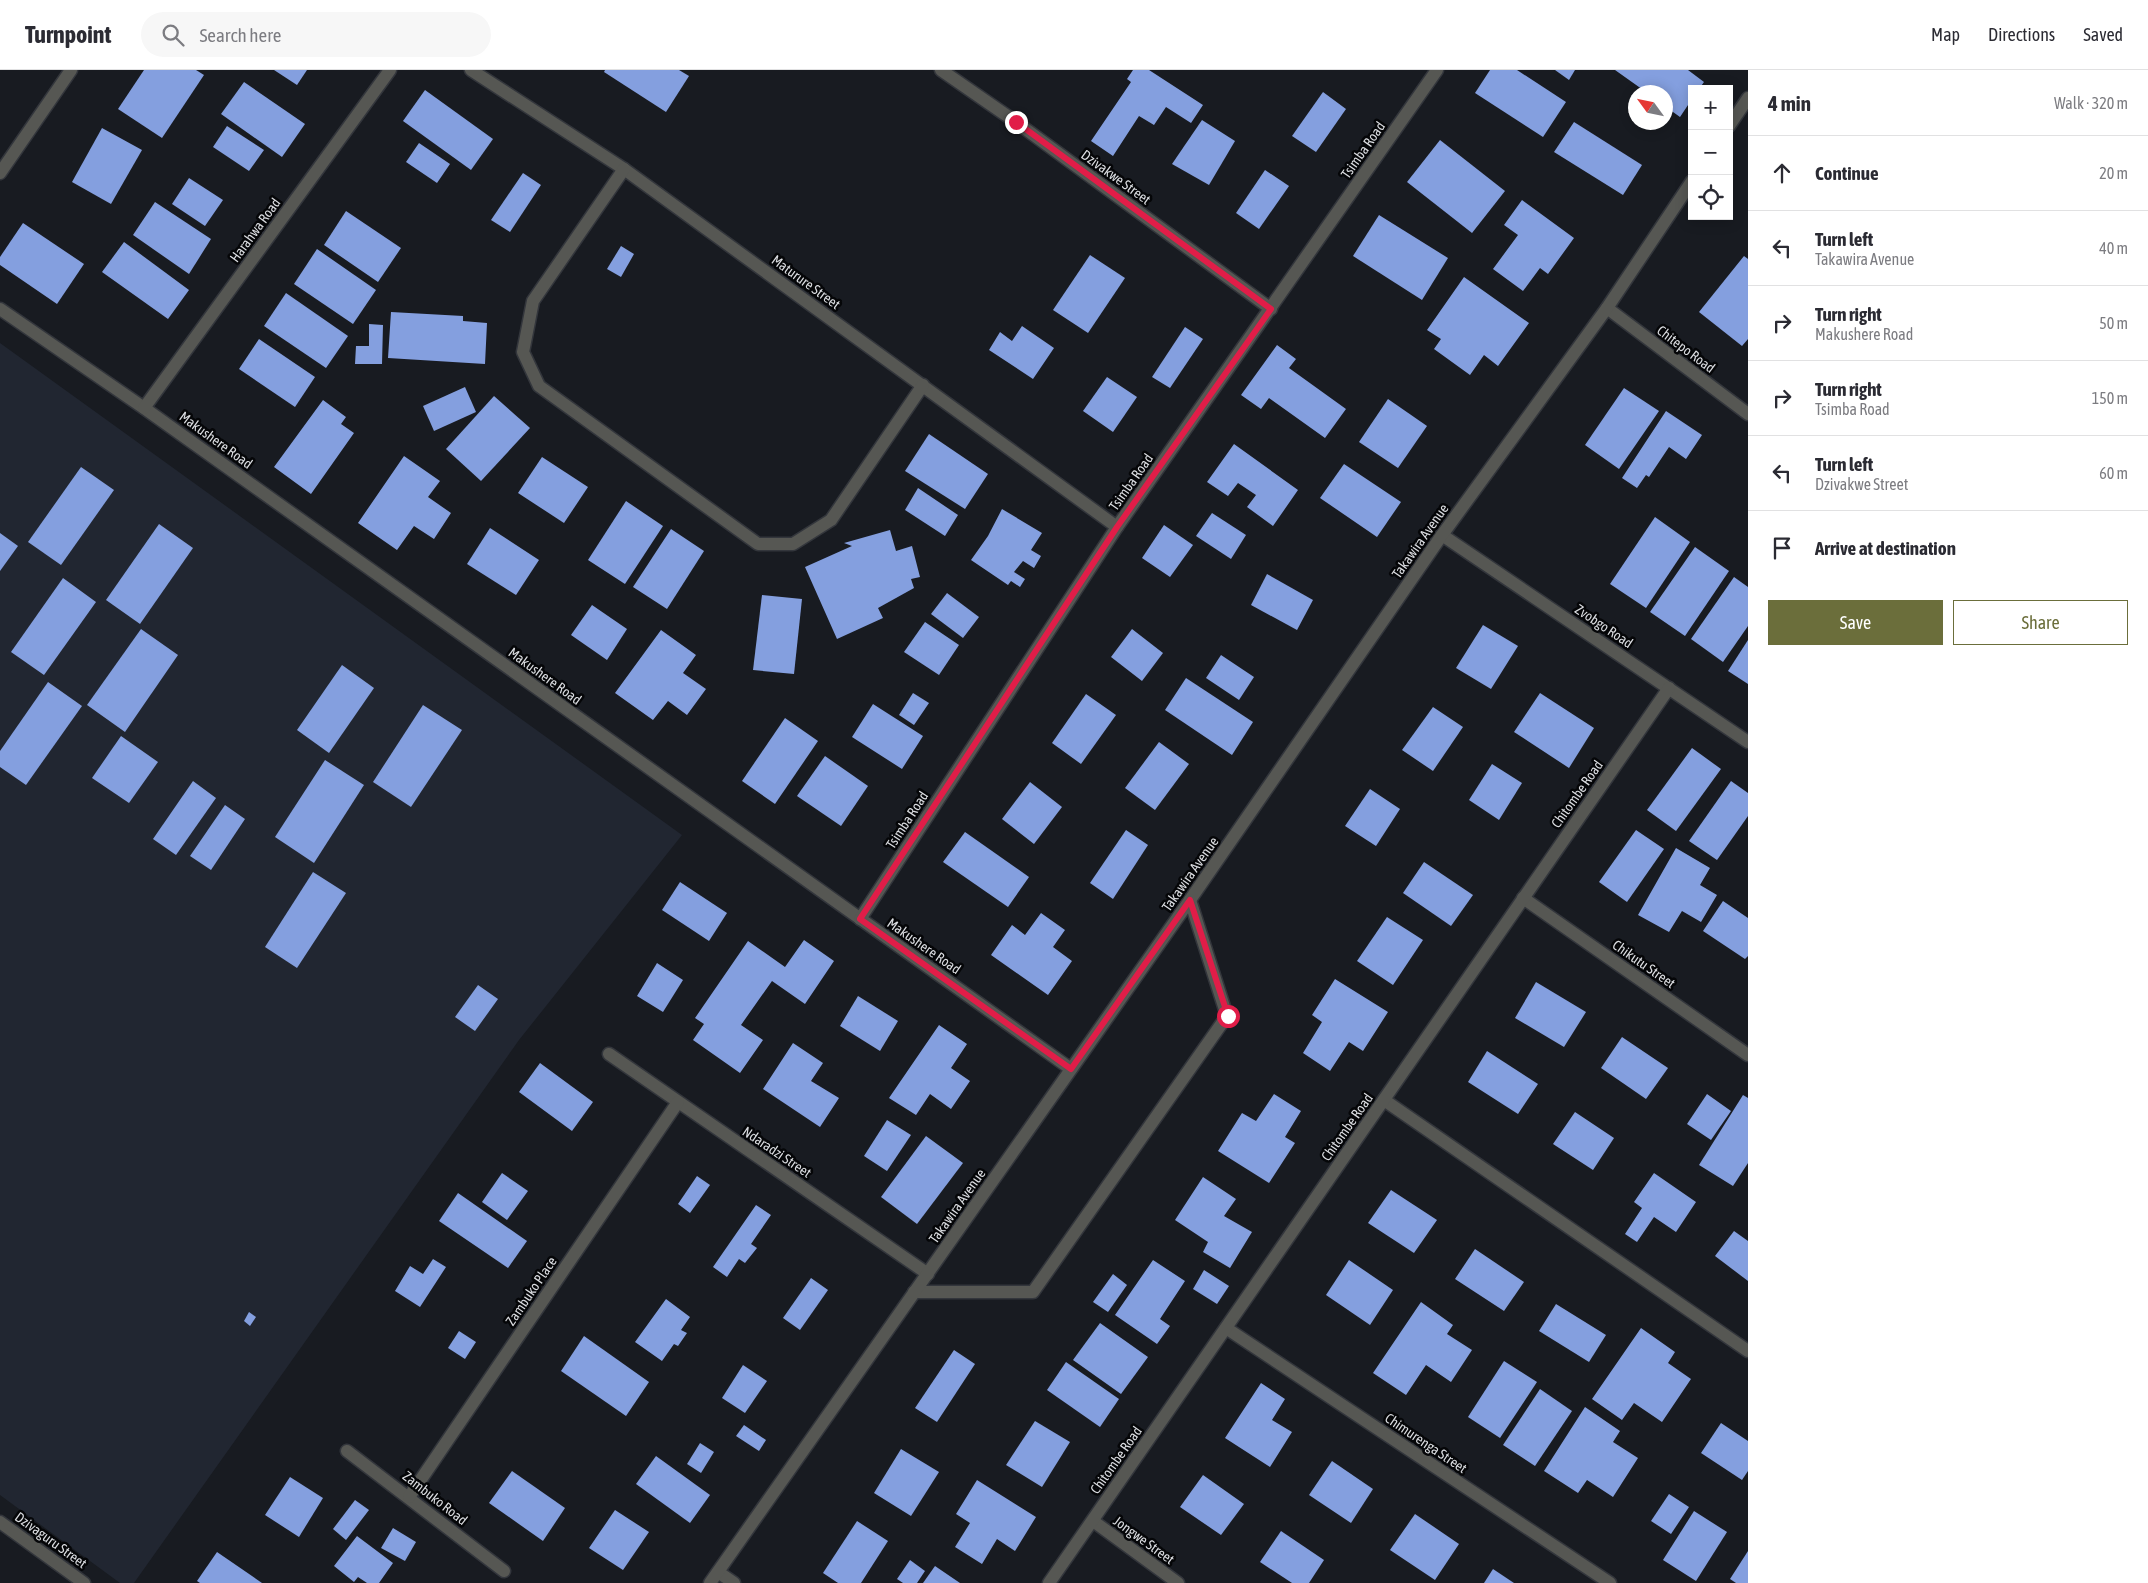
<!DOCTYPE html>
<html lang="en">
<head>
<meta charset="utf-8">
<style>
  body { margin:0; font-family:"Asap Condensed",sans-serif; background:#f7f7f7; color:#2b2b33 }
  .controls { position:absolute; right:15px; top:15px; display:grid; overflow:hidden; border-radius:0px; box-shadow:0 2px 12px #0003 }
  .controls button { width:45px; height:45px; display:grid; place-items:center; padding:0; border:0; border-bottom:1px solid #e1e1e2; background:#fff; color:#2b2b33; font:25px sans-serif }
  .compass { position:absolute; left:1628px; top:15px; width:45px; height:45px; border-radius:50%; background:#fff; box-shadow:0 2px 12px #0003; rotate:303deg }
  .stop { position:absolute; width:15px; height:15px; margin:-11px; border:4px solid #e11d48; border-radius:50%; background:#fff }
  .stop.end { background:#e11d48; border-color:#fff; box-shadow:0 1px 5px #0008 }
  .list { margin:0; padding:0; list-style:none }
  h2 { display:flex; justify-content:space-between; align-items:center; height:65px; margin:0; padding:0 20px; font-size:21px }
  h2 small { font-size:16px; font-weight:400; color:#7c7c81 }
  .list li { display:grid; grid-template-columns:32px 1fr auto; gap:15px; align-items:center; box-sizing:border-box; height:75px; padding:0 20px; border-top:1px solid #e1e1e2 }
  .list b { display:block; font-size:19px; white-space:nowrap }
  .list p { margin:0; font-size:16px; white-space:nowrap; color:#7c7c81 }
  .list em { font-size:16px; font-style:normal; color:#7c7c81 }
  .actions { display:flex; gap:10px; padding:15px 20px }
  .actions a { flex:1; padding:11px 0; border:1px solid #6b6e3b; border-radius:0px; text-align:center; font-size:18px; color:#6b6e3b }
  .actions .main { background:#6b6e3b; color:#fff }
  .icon { flex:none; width:28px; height:28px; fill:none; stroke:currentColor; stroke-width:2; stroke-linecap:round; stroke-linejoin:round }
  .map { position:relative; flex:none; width:1748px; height:1513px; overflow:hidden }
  header { display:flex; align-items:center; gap:30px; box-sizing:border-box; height:70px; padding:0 25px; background:#fff; border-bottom:1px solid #e1e1e2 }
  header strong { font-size:24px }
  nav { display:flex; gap:28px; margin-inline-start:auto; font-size:18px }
  .search { width:350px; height:45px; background:#f7f7f7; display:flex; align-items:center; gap:12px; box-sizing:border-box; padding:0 18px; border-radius:28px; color:#7c7c81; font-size:19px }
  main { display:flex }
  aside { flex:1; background:#fff }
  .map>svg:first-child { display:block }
  .built { fill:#212631 }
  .building { fill:#849fdf }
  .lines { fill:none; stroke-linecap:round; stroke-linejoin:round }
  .lane-casing { stroke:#33363c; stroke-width:15 }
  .street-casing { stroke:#33363c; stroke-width:15 }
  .lane { stroke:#565753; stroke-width:12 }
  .street { stroke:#565753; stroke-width:12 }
  .route { stroke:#e11d48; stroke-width:6 }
  .labels { text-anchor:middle; stroke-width:5; stroke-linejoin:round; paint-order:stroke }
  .street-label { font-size:14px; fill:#dbdde1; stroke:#050608 }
</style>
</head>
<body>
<header>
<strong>Turnpoint</strong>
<div class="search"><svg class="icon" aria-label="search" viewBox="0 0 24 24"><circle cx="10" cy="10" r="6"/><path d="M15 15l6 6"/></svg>Search here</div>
<nav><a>Map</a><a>Directions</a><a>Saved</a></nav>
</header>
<main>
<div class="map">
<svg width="1748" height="1513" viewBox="0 0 1748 1513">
  <rect width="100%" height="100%" fill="#181b21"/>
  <!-- built -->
  <polygon class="built" points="0,273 682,765 519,970 134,1513 120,1513 0,1425"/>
  <!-- building -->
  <g class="building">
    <polygon points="144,0 196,0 204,5 162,68 118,39"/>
    <polygon points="274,0 307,0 297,15"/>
    <polygon points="605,0 679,0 689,6 666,42 604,2"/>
    <polygon points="1133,0 1149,0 1203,35 1191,53 1166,37 1154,55 1139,46 1113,86 1091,71 1131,12 1127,9"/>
    <polygon points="1490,0 1517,0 1566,32 1543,67 1475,23"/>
    <polygon points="1555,0 1575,0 1569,10"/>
    <polygon points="1615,0 1688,0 1704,12 1699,19 1692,19 1692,29 1680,47 1666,37 1666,22 1646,22"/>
    <polygon points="244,12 305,54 282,87 221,44"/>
    <polygon points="425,20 493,69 471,100 403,51"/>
    <polygon points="1323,22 1346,39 1316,82 1292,66"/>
    <polygon points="1202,50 1235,71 1209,115 1172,94"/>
    <polygon points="1574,52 1642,95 1623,125 1554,82"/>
    <polygon points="227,56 264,80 249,101 213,77"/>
    <polygon points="102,58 142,80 111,134 72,112"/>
    <polygon points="1440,70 1505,121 1472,163 1407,112"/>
    <polygon points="419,73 450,94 437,113 406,92"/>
    <polygon points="1265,100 1289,116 1259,159 1236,143"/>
    <polygon points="523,103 541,115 510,162 491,150"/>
    <polygon points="189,108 223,130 205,156 172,134"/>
    <polygon points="1522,130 1574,168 1548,204 1540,198 1523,221 1493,199 1518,165 1504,155"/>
    <polygon points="155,132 211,169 189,204 133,165"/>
    <polygon points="346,141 401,178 378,212 324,175"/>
    <polygon points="1379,145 1448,188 1422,230 1353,186"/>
    <polygon points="23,153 84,194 57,234 0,195 0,187"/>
    <polygon points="124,172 189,220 168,249 102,202"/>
    <polygon points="621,176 634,184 621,207 607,199"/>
    <polygon points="317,179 376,220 353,254 294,214"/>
    <polygon points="1090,185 1125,208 1088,263 1053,240"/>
    <polygon points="1744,186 1748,189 1748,269 1742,276 1699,242"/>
    <polygon points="1464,207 1529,253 1498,296 1484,285 1470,305 1434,279 1441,269 1427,260"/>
    <polygon points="286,223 348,266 326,298 264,256"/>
    <polygon points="391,242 463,246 463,251 487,253 485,294 388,288"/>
    <polygon points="369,254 383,255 382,294 355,294 356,276 369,276"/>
    <polygon points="1022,256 1054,278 1033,309 989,280 1000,262 1012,271"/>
    <polygon points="1185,257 1203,269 1170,318 1152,307"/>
    <polygon points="259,269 315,307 295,337 239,299"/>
    <polygon points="1277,275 1296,289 1289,298 1346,339 1325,368 1269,328 1261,339 1241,325"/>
    <polygon points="1107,307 1137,327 1113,362 1083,341"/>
    <polygon points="465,317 476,342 434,361 423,336"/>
    <polygon points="1624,318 1659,341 1619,399 1585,375"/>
    <polygon points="494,326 530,358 481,411 446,379"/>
    <polygon points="1388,329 1427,356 1398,398 1359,372"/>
    <polygon points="323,330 346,347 341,354 354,363 311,424 274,397"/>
    <polygon points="1666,341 1702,365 1686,389 1669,377 1649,407 1646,405 1637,418 1622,408"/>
    <polygon points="929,364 988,404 965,439 905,401"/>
    <polygon points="1234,374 1298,420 1273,456 1247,437 1256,425 1238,413 1228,426 1207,412"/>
    <polygon points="404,386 440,411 428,427 451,443 434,469 414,456 397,480 358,453"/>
    <polygon points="542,387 588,417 564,453 518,423"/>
    <polygon points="1344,394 1401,432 1377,467 1320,428"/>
    <polygon points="81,397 114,420 61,495 28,472"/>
    <polygon points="918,418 958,445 945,466 905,440"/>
    <polygon points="626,431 663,456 625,514 588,490"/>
    <polygon points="1002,439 1042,463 1031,480 1041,486 1034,498 1023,491 1014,502 1025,509 1020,517 1011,511 1008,515 971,490 988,466"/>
    <polygon points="1212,443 1246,465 1231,489 1196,466"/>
    <polygon points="1655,447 1690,472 1646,538 1610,514"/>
    <polygon points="159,454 193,478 140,554 106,530"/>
    <polygon points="1164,455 1193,475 1170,507 1142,488"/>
    <polygon points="490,458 539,490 516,525 467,494"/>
    <polygon points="671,459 704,481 667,539 633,517"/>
    <polygon points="890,460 896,481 912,476 920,507 911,509 914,518 878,538 883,548 837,569 805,497 852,476 844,473"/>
    <polygon points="0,463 18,476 0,501"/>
    <polygon points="1695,477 1729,501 1685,566 1650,542"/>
    <polygon points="1267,504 1313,530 1297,560 1251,535"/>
    <polygon points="1734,507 1748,517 1748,556 1723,592 1691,569"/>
    <polygon points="63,508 96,532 44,605 11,582"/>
    <polygon points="947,523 979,547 963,568 931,544"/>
    <polygon points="762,525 802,529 794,604 753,600"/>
    <polygon points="592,535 627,559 607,590 571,565"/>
    <polygon points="925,552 959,575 939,605 904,582"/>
    <polygon points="1483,555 1518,576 1491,619 1456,598"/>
    <polygon points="141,559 178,585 125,662 87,635"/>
    <polygon points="1132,559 1163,583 1142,611 1111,587"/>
    <polygon points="661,560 696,585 683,603 706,619 687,645 668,631 653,650 615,623"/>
    <polygon points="1748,570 1748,614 1728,601"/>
    <polygon points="1221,585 1254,607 1239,630 1206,608"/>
    <polygon points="342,595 374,618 329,683 297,660"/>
    <polygon points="1186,608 1253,652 1232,685 1165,640"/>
    <polygon points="48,612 82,636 26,715 0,697 0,681"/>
    <polygon points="913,623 929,633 914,655 899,645"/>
    <polygon points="1540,623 1594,658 1569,698 1514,662"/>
    <polygon points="1086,624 1116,645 1081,694 1052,673"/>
    <polygon points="873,634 923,666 902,699 852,667"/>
    <polygon points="423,635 462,660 411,737 373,712"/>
    <polygon points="1433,637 1463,657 1433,701 1402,680"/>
    <polygon points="785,648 818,671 775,734 742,711"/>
    <polygon points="121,666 158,692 129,733 92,708"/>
    <polygon points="1159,672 1189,694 1155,740 1125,718"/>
    <polygon points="1692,678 1721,699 1676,761 1647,740"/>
    <polygon points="825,686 868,716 841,756 797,726"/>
    <polygon points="325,690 364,715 314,793 275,767"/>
    <polygon points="1492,694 1522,713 1499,750 1469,730"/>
    <polygon points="193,711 216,728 176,785 153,769"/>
    <polygon points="1731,711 1748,723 1748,746 1717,790 1689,771"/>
    <polygon points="1030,712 1062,737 1034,774 1002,749"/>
    <polygon points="1370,719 1400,739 1376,776 1345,756"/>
    <polygon points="225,735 245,749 211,800 190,786"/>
    <polygon points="1126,760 1148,775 1113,829 1090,813"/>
    <polygon points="1636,760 1664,779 1627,832 1599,812"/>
    <polygon points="965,762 1029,807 1008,837 943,792"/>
    <polygon points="1676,778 1710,798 1700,815 1717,825 1701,852 1682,841 1669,862 1638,845"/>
    <polygon points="1424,792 1473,825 1451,856 1403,823"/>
    <polygon points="313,802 346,823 297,898 265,877"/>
    <polygon points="680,812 727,843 709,871 662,840"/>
    <polygon points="1723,831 1748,848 1748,886 1745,889 1703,861"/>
    <polygon points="1041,843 1065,860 1053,877 1072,891 1048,925 991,885 1012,855 1025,865"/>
    <polygon points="1387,847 1423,870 1393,915 1357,891"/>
    <polygon points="804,870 834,891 805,934 772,911 741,955 763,970 740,1003 693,970 704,954 695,948 748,871 785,897"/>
    <polygon points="657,893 683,910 663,942 637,926"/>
    <polygon points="1335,909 1388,942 1363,981 1349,972 1330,1001 1303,983 1322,952 1312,945"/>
    <polygon points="1536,912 1586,942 1564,977 1515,948"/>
    <polygon points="478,915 498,929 475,961 455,947"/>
    <polygon points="858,926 898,951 880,981 840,956"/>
    <polygon points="939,955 967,974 951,998 970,1011 951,1039 930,1024 916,1045 889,1028"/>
    <polygon points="1622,967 1668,998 1646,1029 1601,998"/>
    <polygon points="793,973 823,993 811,1011 839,1028 820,1057 763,1019"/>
    <polygon points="1487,981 1538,1014 1518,1044 1468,1012"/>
    <polygon points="540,993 593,1032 572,1061 519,1022"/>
    <polygon points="1274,1024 1301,1041 1285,1067 1295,1073 1269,1113 1218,1081 1242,1043 1256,1051"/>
    <polygon points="1707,1024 1731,1041 1711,1070 1687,1054"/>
    <polygon points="1743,1025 1748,1028 1748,1093 1733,1116 1699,1095"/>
    <polygon points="1575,1042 1614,1068 1593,1100 1553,1074"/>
    <polygon points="887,1050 911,1065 887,1101 864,1086"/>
    <polygon points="926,1066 963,1093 917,1154 881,1127"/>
    <polygon points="502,1103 528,1121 507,1150 482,1132"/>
    <polygon points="1654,1103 1696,1132 1676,1162 1654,1147 1637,1172 1625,1164 1642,1138 1634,1132"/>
    <polygon points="697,1106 710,1115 690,1143 678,1134"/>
    <polygon points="1203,1107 1236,1129 1224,1146 1252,1162 1230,1198 1203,1182 1208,1172 1175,1150"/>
    <polygon points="1391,1120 1437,1150 1414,1183 1368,1153"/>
    <polygon points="458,1123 527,1171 508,1198 439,1151"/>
    <polygon points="756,1135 771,1145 751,1174 757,1178 745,1193 739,1189 727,1207 713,1197"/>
    <polygon points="1734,1161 1748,1171 1748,1211 1715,1186"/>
    <polygon points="1475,1179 1524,1212 1504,1241 1455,1209"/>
    <polygon points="433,1189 446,1197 420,1237 395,1221 410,1196 423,1204"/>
    <polygon points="1153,1190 1185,1211 1160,1249 1170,1256 1157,1274 1115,1245"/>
    <polygon points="1349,1190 1393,1220 1370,1255 1326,1225"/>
    <polygon points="1204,1200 1229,1216 1217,1234 1193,1219"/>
    <polygon points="1113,1204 1127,1215 1108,1242 1093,1232"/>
    <polygon points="811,1208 828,1220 800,1260 783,1248"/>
    <polygon points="666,1229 690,1247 681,1260 687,1263 678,1276 674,1274 662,1291 635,1272"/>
    <polygon points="1421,1232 1453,1255 1447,1264 1472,1280 1451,1312 1426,1295 1406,1325 1373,1303"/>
    <polygon points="1556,1234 1606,1265 1589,1292 1539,1261"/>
    <polygon points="249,1242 256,1247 250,1256 244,1251"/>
    <polygon points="1100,1253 1148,1287 1121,1324 1073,1290"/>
    <polygon points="1641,1258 1675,1282 1668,1293 1691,1309 1662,1352 1634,1333 1622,1350 1592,1329"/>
    <polygon points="459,1261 476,1272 465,1289 448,1278"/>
    <polygon points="584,1266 649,1312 626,1346 561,1301"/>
    <polygon points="954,1280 975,1294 937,1352 915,1338"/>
    <polygon points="1504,1291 1537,1312 1500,1368 1468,1347"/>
    <polygon points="1066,1292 1119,1329 1100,1357 1047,1320"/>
    <polygon points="743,1295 767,1311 745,1343 722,1328"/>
    <polygon points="1261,1313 1285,1329 1272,1350 1292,1362 1270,1397 1225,1368"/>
    <polygon points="1540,1319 1572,1341 1535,1396 1503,1375"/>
    <polygon points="1585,1337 1620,1361 1613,1372 1638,1388 1613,1427 1587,1410 1578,1423 1544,1401"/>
    <polygon points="1035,1351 1070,1372 1042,1417 1006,1395"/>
    <polygon points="1721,1353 1748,1371 1748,1401 1742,1410 1701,1383"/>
    <polygon points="744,1355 766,1370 759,1381 736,1366"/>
    <polygon points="700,1373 714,1382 701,1403 687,1394"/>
    <polygon points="901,1379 939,1402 911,1446 874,1423"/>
    <polygon points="656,1386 710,1425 690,1453 636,1414"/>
    <polygon points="1332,1391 1373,1419 1351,1453 1309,1425"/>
    <polygon points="512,1401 565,1438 543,1471 489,1433"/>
    <polygon points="1203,1405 1244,1434 1221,1465 1180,1437"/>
    <polygon points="290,1407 323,1428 299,1467 265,1445"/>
    <polygon points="977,1410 1036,1447 1015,1481 997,1469 982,1494 955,1477 970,1453 956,1444"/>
    <polygon points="1669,1424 1689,1437 1671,1464 1651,1451"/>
    <polygon points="355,1430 369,1440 346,1470 333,1459"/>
    <polygon points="615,1440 649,1462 623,1500 589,1478"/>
    <polygon points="1694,1441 1727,1462 1696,1511 1663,1490"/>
    <polygon points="1415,1444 1459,1474 1435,1510 1390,1480"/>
    <polygon points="857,1451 888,1471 861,1513 838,1513 823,1503"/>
    <polygon points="393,1458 416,1472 405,1491 381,1478"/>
    <polygon points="1281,1461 1324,1490 1309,1513 1292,1513 1260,1492"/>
    <polygon points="357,1466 393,1493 379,1513 367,1513 358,1507 354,1512 334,1496"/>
    <polygon points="1748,1481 1748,1513 1736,1513 1730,1509"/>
    <polygon points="217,1482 262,1513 200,1513 197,1511"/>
    <polygon points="910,1490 925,1501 917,1513 903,1513 897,1509"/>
    <polygon points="935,1496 960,1513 923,1513"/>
    <polygon points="1493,1499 1514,1513 1484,1513"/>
  </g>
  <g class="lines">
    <defs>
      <polyline id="lane" points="914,1222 1033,1222 1227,946 1190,830"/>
      <g id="street">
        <polyline points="471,0 624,99 1117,457"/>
        <polyline points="941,0 1016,52 1271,239"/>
        <polyline points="1729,56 1748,28"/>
        <polyline points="624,99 533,231 523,282 539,316 758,474 793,474 831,450 923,315"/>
        <polyline points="0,103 71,0"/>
        <polyline points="1607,238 1748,344"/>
        <polyline points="0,239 144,338 1071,999"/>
        <polyline points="144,338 390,0"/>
        <polyline points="1442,465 1748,672"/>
        <polyline points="1523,828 1748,985"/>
        <polyline points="860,849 1117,457 1437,0"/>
        <polyline points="609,984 928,1204"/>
        <polyline points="1384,1030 1748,1281"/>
        <polyline points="1226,1258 1610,1513"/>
        <polyline points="347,1381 504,1501"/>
        <polyline points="409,1427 678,1032"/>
        <polyline points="1093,1451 1178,1513"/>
        <polyline points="0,1452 84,1513"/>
        <polyline points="718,1502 734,1513"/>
        <polyline points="710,1513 1190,830 1442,465 1607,238 1692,111"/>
        <polyline points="1049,1513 1669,618"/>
      </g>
    </defs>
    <!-- lane casing -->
    <use href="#lane" class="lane-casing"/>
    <!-- street casing -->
    <use href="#street" class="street-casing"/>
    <!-- lane -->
    <use href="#lane" class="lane"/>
    <!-- street -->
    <use href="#street" class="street"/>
  </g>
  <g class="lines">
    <!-- route -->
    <polyline class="route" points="1016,52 1271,239 1117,457 860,849 1071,999 1190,830 1228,946"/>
  </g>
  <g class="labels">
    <!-- street labels -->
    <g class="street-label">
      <text transform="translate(1363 80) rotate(-55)" y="5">Tsimba Road</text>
      <text transform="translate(1116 107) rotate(36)" y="5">Dzivakwe Street</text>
      <text transform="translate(255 160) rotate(-54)" y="5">Harahwa Road</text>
      <text transform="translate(806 212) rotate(36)" y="5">Maturure Street</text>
      <text transform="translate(1686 279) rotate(37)" y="5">Chitepo Road</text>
      <text transform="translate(216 370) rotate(36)" y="5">Makushere Road</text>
      <text transform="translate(1131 412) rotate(-55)" y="5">Tsimba Road</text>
      <text transform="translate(1420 471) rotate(-55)" y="5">Takawira Avenue</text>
      <text transform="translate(1604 556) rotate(34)" y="5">Zvobgo Road</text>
      <text transform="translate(545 606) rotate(36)" y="5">Makushere Road</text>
      <text transform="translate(1577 724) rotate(-55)" y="5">Chitombe Road</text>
      <text transform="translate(907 750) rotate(-57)" y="5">Tsimba Road</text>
      <text transform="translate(1190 804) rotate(-55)" y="5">Takawira Avenue</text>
      <text transform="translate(924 876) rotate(35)" y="5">Makushere Road</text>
      <text transform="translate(1644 894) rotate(35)" y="5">Chikutu Street</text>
      <text transform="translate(1347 1057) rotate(-55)" y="5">Chitombe Road</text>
      <text transform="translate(777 1082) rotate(34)" y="5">Ndaradzi Street</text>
      <text transform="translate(957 1136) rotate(-55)" y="5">Takawira Avenue</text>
      <text transform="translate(531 1221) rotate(-56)" y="5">Zambuko Place</text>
      <text transform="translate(1426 1373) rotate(34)" y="5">Chimurenga Street</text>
      <text transform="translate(1116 1390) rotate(-55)" y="5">Chitombe Road</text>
      <text transform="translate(435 1428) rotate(38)" y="5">Zambuko Road</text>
      <text transform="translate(51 1470) rotate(36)" y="5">Dzivaguru Street</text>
      <text transform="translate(1144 1470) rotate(36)" y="5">Jongwe Street</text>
    </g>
  </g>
</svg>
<div class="controls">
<button>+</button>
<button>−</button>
<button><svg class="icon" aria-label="locate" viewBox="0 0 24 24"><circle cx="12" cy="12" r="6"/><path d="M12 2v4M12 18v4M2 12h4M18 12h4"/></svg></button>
</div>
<svg class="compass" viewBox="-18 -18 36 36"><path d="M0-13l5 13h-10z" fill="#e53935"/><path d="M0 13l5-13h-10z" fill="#7c7c81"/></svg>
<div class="stop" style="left:1228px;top:946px"></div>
<div class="stop end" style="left:1016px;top:52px"></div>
</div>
<aside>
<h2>4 min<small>Walk · 320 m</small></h2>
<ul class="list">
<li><svg class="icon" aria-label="ahead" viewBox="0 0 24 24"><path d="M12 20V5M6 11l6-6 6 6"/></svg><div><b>Continue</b></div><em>20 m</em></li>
<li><svg class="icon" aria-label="left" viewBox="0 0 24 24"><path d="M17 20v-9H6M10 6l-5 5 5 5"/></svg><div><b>Turn left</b><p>Takawira Avenue</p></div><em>40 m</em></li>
<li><svg class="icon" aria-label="right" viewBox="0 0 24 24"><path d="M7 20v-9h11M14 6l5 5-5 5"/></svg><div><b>Turn right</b><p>Makushere Road</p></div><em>50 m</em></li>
<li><svg class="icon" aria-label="right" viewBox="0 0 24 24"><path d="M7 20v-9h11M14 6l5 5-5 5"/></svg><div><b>Turn right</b><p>Tsimba Road</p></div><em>150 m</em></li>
<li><svg class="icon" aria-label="left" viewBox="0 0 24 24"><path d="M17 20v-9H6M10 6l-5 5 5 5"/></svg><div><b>Turn left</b><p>Dzivakwe Street</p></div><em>60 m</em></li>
<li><svg class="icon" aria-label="arrive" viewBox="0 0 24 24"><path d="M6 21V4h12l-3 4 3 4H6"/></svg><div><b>Arrive at destination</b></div></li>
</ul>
<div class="actions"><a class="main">Save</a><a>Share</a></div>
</aside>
</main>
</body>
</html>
